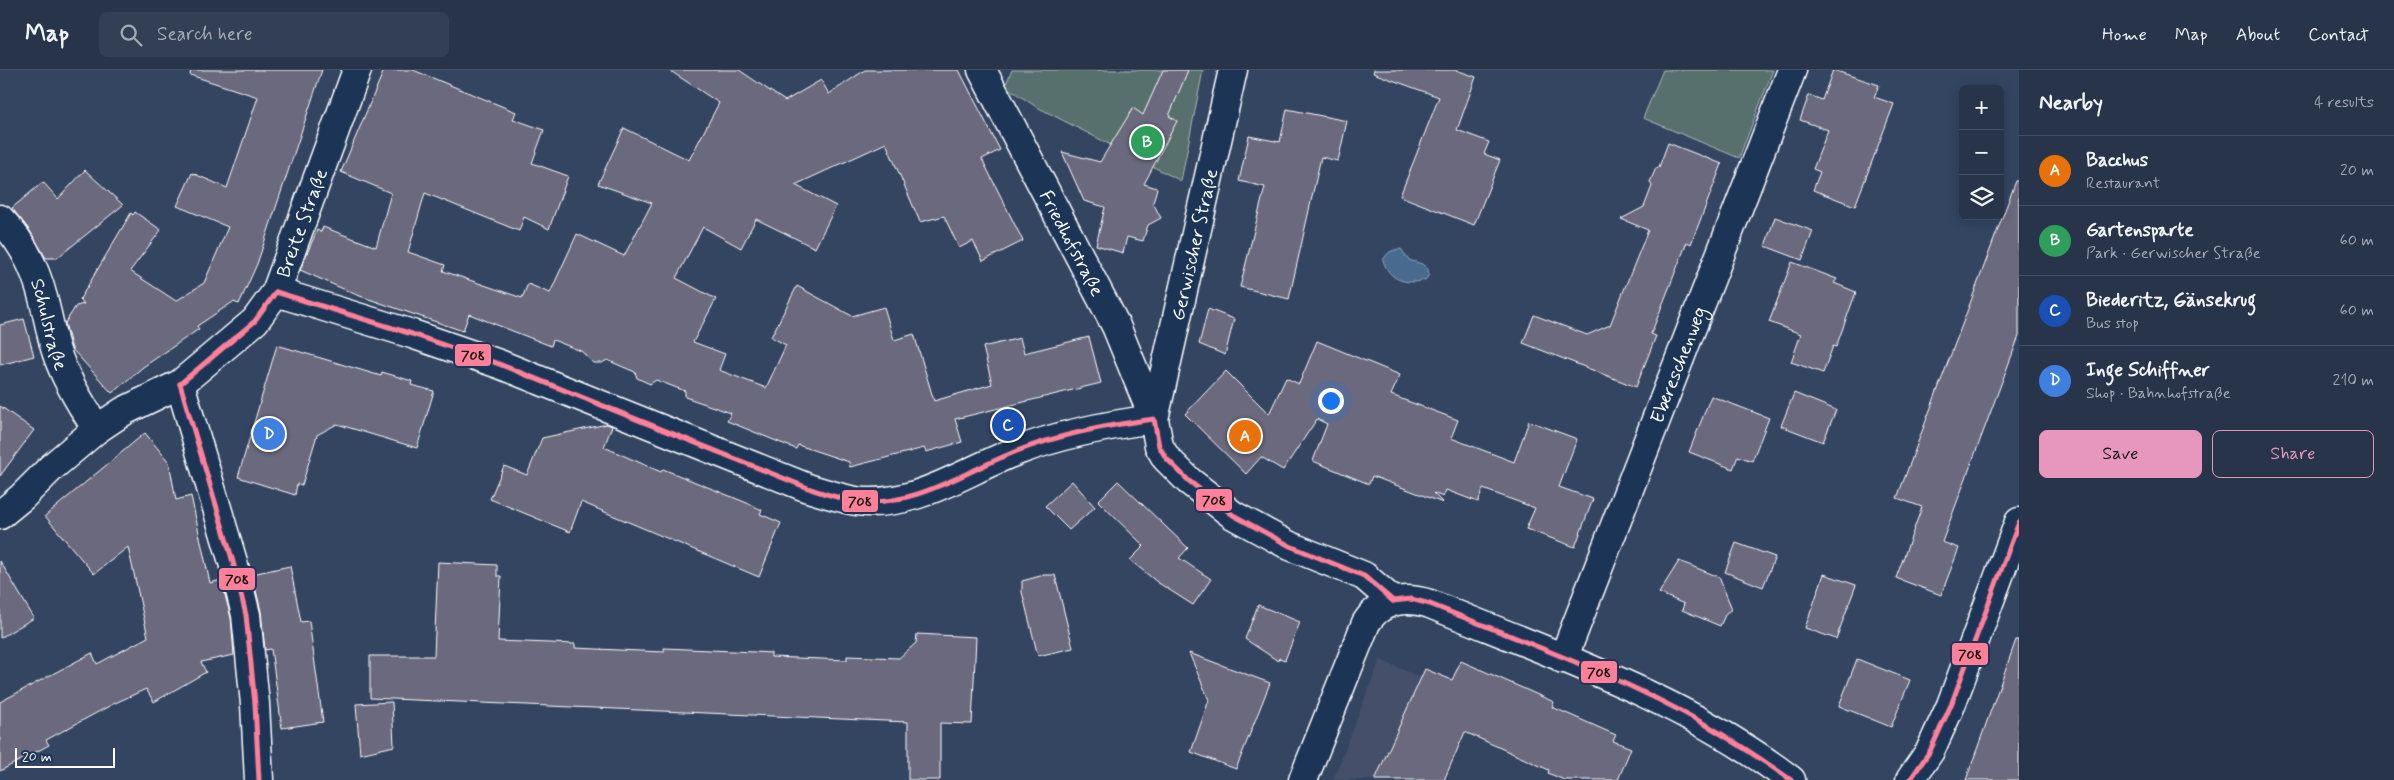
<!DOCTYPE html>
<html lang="en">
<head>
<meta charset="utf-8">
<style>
  body { margin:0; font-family:Mynerve,sans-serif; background:#333f54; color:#f1f3f6 }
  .controls { position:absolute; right:15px; top:15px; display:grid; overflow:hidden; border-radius:8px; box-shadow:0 2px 12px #0003 }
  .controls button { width:45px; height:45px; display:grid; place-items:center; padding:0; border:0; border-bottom:1px solid #434f62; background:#27344a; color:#f1f3f6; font:25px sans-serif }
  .scale { position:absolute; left:15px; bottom:12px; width:100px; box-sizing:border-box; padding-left:5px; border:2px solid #fff; border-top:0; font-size:14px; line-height:18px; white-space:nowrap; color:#fff; -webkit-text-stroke:4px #1d3557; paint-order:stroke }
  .you { position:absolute; left:1330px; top:330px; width:18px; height:18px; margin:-12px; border:4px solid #fff; border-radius:50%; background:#1a73e8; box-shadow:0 0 0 8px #1a73e833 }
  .badge { display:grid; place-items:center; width:32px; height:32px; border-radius:50%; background:#e797bd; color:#fff; font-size:16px; font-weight:700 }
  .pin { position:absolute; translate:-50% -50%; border:2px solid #fff; box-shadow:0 1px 5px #0006 }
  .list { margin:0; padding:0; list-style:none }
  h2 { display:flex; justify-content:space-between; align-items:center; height:65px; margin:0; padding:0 20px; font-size:21px }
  h2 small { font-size:16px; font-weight:400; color:#a4aab5 }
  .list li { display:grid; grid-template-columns:32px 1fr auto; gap:15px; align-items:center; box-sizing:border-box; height:70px; padding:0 20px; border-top:1px solid #434f62 }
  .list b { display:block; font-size:19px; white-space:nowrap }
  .list p { margin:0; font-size:16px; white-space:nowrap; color:#a4aab5 }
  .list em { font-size:16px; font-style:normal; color:#a4aab5 }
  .actions { display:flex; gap:10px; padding:15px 20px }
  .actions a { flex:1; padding:11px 0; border:1px solid #e797bd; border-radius:8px; text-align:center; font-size:18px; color:#e797bd }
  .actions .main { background:#e797bd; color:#111 }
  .icon { flex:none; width:28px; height:28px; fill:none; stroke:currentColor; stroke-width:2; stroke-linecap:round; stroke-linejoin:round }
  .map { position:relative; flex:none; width:2019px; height:710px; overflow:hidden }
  header { display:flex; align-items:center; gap:30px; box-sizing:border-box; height:70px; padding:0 25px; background:#27344a; border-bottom:1px solid #434f62 }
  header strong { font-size:24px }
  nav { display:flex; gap:28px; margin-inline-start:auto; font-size:18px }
  .search { width:350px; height:45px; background:#333f54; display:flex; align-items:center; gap:12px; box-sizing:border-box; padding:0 18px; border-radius:8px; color:#a4aab5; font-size:19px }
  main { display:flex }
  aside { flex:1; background:#27344a }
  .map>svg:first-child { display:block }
  .built { fill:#44506a }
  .green { fill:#58706d; stroke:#acb8b6 }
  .water { fill:#476b8e; stroke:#91a6bb }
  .building { fill:#6a697d; stroke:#fff }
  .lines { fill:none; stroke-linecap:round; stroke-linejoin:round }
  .street-casing { stroke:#fff; stroke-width:31 }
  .secondary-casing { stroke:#fff; stroke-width:31 }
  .street { stroke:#1d3557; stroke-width:28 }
  .secondary { stroke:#1d3557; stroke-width:28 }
  .bus-1-casing { stroke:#1d3557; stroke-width:9 }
  .bus-1 { stroke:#ff8098; stroke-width:5 }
  .labels { text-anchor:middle; stroke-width:4; stroke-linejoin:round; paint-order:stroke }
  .street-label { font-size:19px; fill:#fff; stroke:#1d3557 }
  .line-badge { stroke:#1d3557; stroke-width:2 }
  .pale-badge-label { font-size:14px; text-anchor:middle; font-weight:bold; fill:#111 }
</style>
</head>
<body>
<header>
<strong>Map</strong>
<div class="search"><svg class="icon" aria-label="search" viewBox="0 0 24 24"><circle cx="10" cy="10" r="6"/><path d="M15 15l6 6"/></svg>Search here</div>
<nav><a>Home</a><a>Map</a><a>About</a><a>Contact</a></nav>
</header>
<main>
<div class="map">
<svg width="2019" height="710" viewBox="0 0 2019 710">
  <rect width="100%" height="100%" fill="#344562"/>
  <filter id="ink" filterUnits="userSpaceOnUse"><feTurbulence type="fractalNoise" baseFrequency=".02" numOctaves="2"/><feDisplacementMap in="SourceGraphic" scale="10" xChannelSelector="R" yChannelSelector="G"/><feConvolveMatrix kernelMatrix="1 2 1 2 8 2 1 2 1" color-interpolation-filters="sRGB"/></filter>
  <g filter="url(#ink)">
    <!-- built -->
    <polygon class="built" points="1380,590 1448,619 1407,710 1333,710"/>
    <!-- green -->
    <g class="green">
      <polygon points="1012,0 1203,0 1181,111 1035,36 1005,16"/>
      <polygon points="1663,0 1773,0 1739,88 1643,48"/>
    </g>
    <!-- water -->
    <path class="water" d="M1401,179l8,11 13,4 6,5 1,6 -4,5c-18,5 -36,1 -42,-20 5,-8 8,-10 18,-11z"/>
    <!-- building -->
    <g class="building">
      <polygon points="191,0 322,0 257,194 239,234 233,232 197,256 199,259 143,297 112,323 72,279 65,253 76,236 84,234 80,229 131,143 133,145 135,142 161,160 130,201 176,231 204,213 228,157 177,136 192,103 227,118 258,27 190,5"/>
      <polygon points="384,0 413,0 516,42 513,49 544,60 532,93 568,106 549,159 524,147 519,161 425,123 408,182 445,195 443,201 522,228 528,214 550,223 577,164 624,186 652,133 598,114 624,58 689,90 719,33 669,0 739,0 785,31 821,10 829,24 865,0 959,0 1000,80 982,89 1023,171 983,191 973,171 959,178 944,146 920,152 886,73 795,115 836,136 815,178 756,149 741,178 703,157 676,208 716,229 693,272 725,284 719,300 766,318 786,275 771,267 797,216 852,246 884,237 894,270 914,264 934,331 992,314 983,277 1020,268 1024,283 1089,267 1101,313 955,349 962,372 926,382 924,378 850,397 849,392 798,375 796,379 727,351 731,343 685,327 685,321 656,310 650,314 637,308 635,302 607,290 602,293 594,293 581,281 553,270 551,276 469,244 463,261 357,225 300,200 317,160 321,162 323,157 376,177 391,123 341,102"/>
      <polygon points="1163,0 1188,0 1169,46 1177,51 1144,114 1157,118 1153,133 1161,148 1148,155 1143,171 1127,167 1123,183 1096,175 1105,137 1084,131 1062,82 1100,92 1133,38 1143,45"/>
      <polygon points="1374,0 1456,0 1476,7 1457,60 1489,72 1484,84 1500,90 1474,155 1400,126 1439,27 1373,3"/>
      <polygon points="1833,0 1879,15 1874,27 1894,34 1855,136 1813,120 1820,102 1813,99 1828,60 1800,50 1809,25 1822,30"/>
      <polygon points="1287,39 1347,51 1338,91 1321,87 1289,229 1240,217 1265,117 1239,111 1249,66 1280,72"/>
      <polygon points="1668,73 1722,94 1691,174 1687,172 1651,264 1656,266 1636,317 1523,273 1534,245 1587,265 1610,255 1648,160 1621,149 1644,137 1652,116 1650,112 1656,98 1659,97"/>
      <polygon points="85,100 123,135 57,188 46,188 30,161 12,138 43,112 58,129"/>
      <polygon points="2016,111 2019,111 2019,266 1942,472 1959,478 1941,525 1896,508 1922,437 1897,428"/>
      <polygon points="1775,147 1813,161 1802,190 1765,176"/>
      <polygon points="1792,192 1837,209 1834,213 1856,222 1836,277 1833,276 1823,303 1791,292 1801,264 1769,252"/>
      <polygon points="1208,239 1234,249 1225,285 1199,274"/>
      <polygon points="24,249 34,286 0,295 0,255"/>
      <polygon points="1317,271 1400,305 1391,325 1458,350 1451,368 1514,392 1529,351 1577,369 1559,417 1593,429 1575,477 1526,459 1535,438 1483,419 1478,432 1446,420 1443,427 1433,423 1443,433 1372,406 1369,414 1313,391 1327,354 1317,349 1283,400 1261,387 1246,404 1185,344 1226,301 1269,344 1286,308 1299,314"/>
      <polygon points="277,275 381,306 382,302 412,311 411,315 434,321 417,378 337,354 317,365 302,415 297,414 295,425 238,407"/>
      <polygon points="1794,323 1836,340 1823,372 1781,356"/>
      <polygon points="1711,326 1769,348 1752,391 1738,386 1733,399 1689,382"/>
      <polygon points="0,336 34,360 0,406"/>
      <polygon points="607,354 612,356 604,377 661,402 663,399 747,433 762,440 760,444 781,453 759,507 581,432 570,462 490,429 504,396 527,405 542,368"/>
      <polygon points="145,363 169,392 176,430 191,426 210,513 221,510 231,548 234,585 201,592 206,602 154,632 146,619 113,634 46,670 49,675 0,701 0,632 92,583 97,594 148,567 128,477 94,504 45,446"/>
      <polygon points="1072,411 1095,437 1069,460 1045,436"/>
      <polygon points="1118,411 1188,478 1179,488 1211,509 1193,535 1157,512 1130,490 1144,476 1098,431"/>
      <polygon points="1736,473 1775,487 1763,517 1725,502"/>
      <polygon points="0,491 34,548 0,568"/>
      <polygon points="1679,491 1719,507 1732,539 1726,543 1720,556 1682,540 1684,534 1659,523"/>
      <polygon points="438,492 497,495 497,506 501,506 498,571 575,574 575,578 640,581 664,582 664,578 755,582 771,583 771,587 847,590 847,586 899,588 916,573 917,564 976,567 972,654 940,653 940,710 908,710 908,652 370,628 370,586 434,586"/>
      <polygon points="290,496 301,552 309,551 323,652 282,658 271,579 265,580 261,541 252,504"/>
      <polygon points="1824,504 1856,515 1836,569 1805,558"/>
      <polygon points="1044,505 1055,505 1073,578 1038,586 1022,522 1022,511"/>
      <polygon points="1258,535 1300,552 1285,590 1279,588 1278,591 1245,569"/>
      <polygon points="2016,570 2019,570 2019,710 1966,710"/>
      <polygon points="1189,583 1270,613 1236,699 1191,682 1209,630"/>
      <polygon points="1857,589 1910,610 1891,657 1839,636"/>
      <polygon points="1461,591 1554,632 1552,637 1616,665 1613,671 1631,678 1618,710 1564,710 1548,703 1549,700 1465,662 1444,710 1375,710 1425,599 1452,610"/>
      <polygon points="392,632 394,676 360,684 356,634"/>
    </g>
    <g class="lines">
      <defs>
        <g id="street">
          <path id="s1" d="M982,0l134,256 38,93"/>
          <path id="s2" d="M0,149c27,27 39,58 47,95 3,12 5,25 9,37 9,28 25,54 41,78"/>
          <path d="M276,222l136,42 87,30 309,124c16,5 32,10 48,13 58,8 110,-31 161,-50 44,-17 91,-26 137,-32l5,27 7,12 23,23 44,34 57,31 74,30 29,25"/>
          <polyline points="180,314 233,492 246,545 255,634 259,710"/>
          <path id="s3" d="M1154,349l79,-349"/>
          <path id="s4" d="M0,445l22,-18 30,-30 45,-38 27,-18 56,-27 75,-63 21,-29 81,-222"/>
          <path id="s5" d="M1563,589l229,-589"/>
          <polyline points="1910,710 1930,681 1951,635 2019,452"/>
        </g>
        <path id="secondary" d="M1303,710l63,-157c15,-24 39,-27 64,-19 122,50 255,95 361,176"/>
      </defs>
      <!-- street casing -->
      <use href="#street" class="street-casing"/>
      <!-- secondary casing -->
      <use href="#secondary" class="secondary-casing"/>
      <!-- street -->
      <use href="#street" class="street"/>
      <!-- secondary -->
      <use href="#secondary" class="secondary"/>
      <defs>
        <g id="bus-1">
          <path d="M276,222l136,42 87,30 309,124c15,5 32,11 48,13 58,7 109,-30 161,-50 44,-17 91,-26 137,-32l5,27 7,12 23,23 44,34 57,31 74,30 29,25"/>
          <polyline points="180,314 233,492 246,545 255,634 259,710"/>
          <polyline points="180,314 255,251 276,222"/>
          <path d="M1393,531l18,-2 19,5c94,38 191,72 278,122 29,17 56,35 83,54"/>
          <polyline points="1910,710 1930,681 1951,635 2019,452"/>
        </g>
      </defs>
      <!-- bus-1 casing -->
      <use href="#bus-1" class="bus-1-casing"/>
      <!-- bus-1 -->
      <use href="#bus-1" class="bus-1"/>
    </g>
  </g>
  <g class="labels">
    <!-- street labels -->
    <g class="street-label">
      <text dy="7" stroke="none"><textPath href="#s4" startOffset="432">Breite Straße</textPath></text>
      <text dy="7" stroke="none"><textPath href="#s1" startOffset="195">Friedhofstraße</textPath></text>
      <text dy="7" stroke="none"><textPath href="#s3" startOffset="179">Gerwischer Straße</textPath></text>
      <text dy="7" stroke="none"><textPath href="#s2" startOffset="118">Schulstraße</textPath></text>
      <text dy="7" stroke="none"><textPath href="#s5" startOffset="316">Ebereschenweg</textPath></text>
    </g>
  </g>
  <g class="line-badge">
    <rect x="454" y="273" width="38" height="24" rx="5" fill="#ff8098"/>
    <rect x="1195" y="418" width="38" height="24" rx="5" fill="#ff8098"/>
    <rect x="841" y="419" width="38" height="24" rx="5" fill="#ff8098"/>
    <rect x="218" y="497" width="38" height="24" rx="5" fill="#ff8098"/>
    <rect x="1951" y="572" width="38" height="24" rx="5" fill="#ff8098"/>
    <rect x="1580" y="590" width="38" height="24" rx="5" fill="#ff8098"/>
  </g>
  <g class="pale-badge-label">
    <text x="473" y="290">708</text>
    <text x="1214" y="435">708</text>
    <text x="860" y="436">708</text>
    <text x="237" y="514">708</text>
    <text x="1970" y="589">708</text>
    <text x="1599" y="607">708</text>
  </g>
</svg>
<div class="controls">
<button>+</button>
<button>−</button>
<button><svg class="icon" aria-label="layers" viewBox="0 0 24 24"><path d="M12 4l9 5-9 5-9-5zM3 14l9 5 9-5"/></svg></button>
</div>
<div class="scale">20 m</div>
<div class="you"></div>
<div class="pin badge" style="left:1245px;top:366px;background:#e8710a">A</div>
<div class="pin badge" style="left:1147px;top:72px;background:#2e9e5b">B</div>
<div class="pin badge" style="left:1008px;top:355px;background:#1a4fb4">C</div>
<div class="pin badge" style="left:269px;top:364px;background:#3f7fe0">D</div>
</div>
<aside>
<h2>Nearby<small>4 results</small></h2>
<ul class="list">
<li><span class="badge" style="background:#e8710a">A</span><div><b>Bacchus</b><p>Restaurant</p></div><em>20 m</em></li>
<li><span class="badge" style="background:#2e9e5b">B</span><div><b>Gartensparte</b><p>Park · Gerwischer Straße</p></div><em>60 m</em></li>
<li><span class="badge" style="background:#1a4fb4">C</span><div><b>Biederitz, Gänsekrug</b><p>Bus stop</p></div><em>60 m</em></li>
<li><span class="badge" style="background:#3f7fe0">D</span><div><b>Inge Schiffner</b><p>Shop · Bahnhofstraße</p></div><em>210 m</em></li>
</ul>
<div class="actions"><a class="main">Save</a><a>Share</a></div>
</aside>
</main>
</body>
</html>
